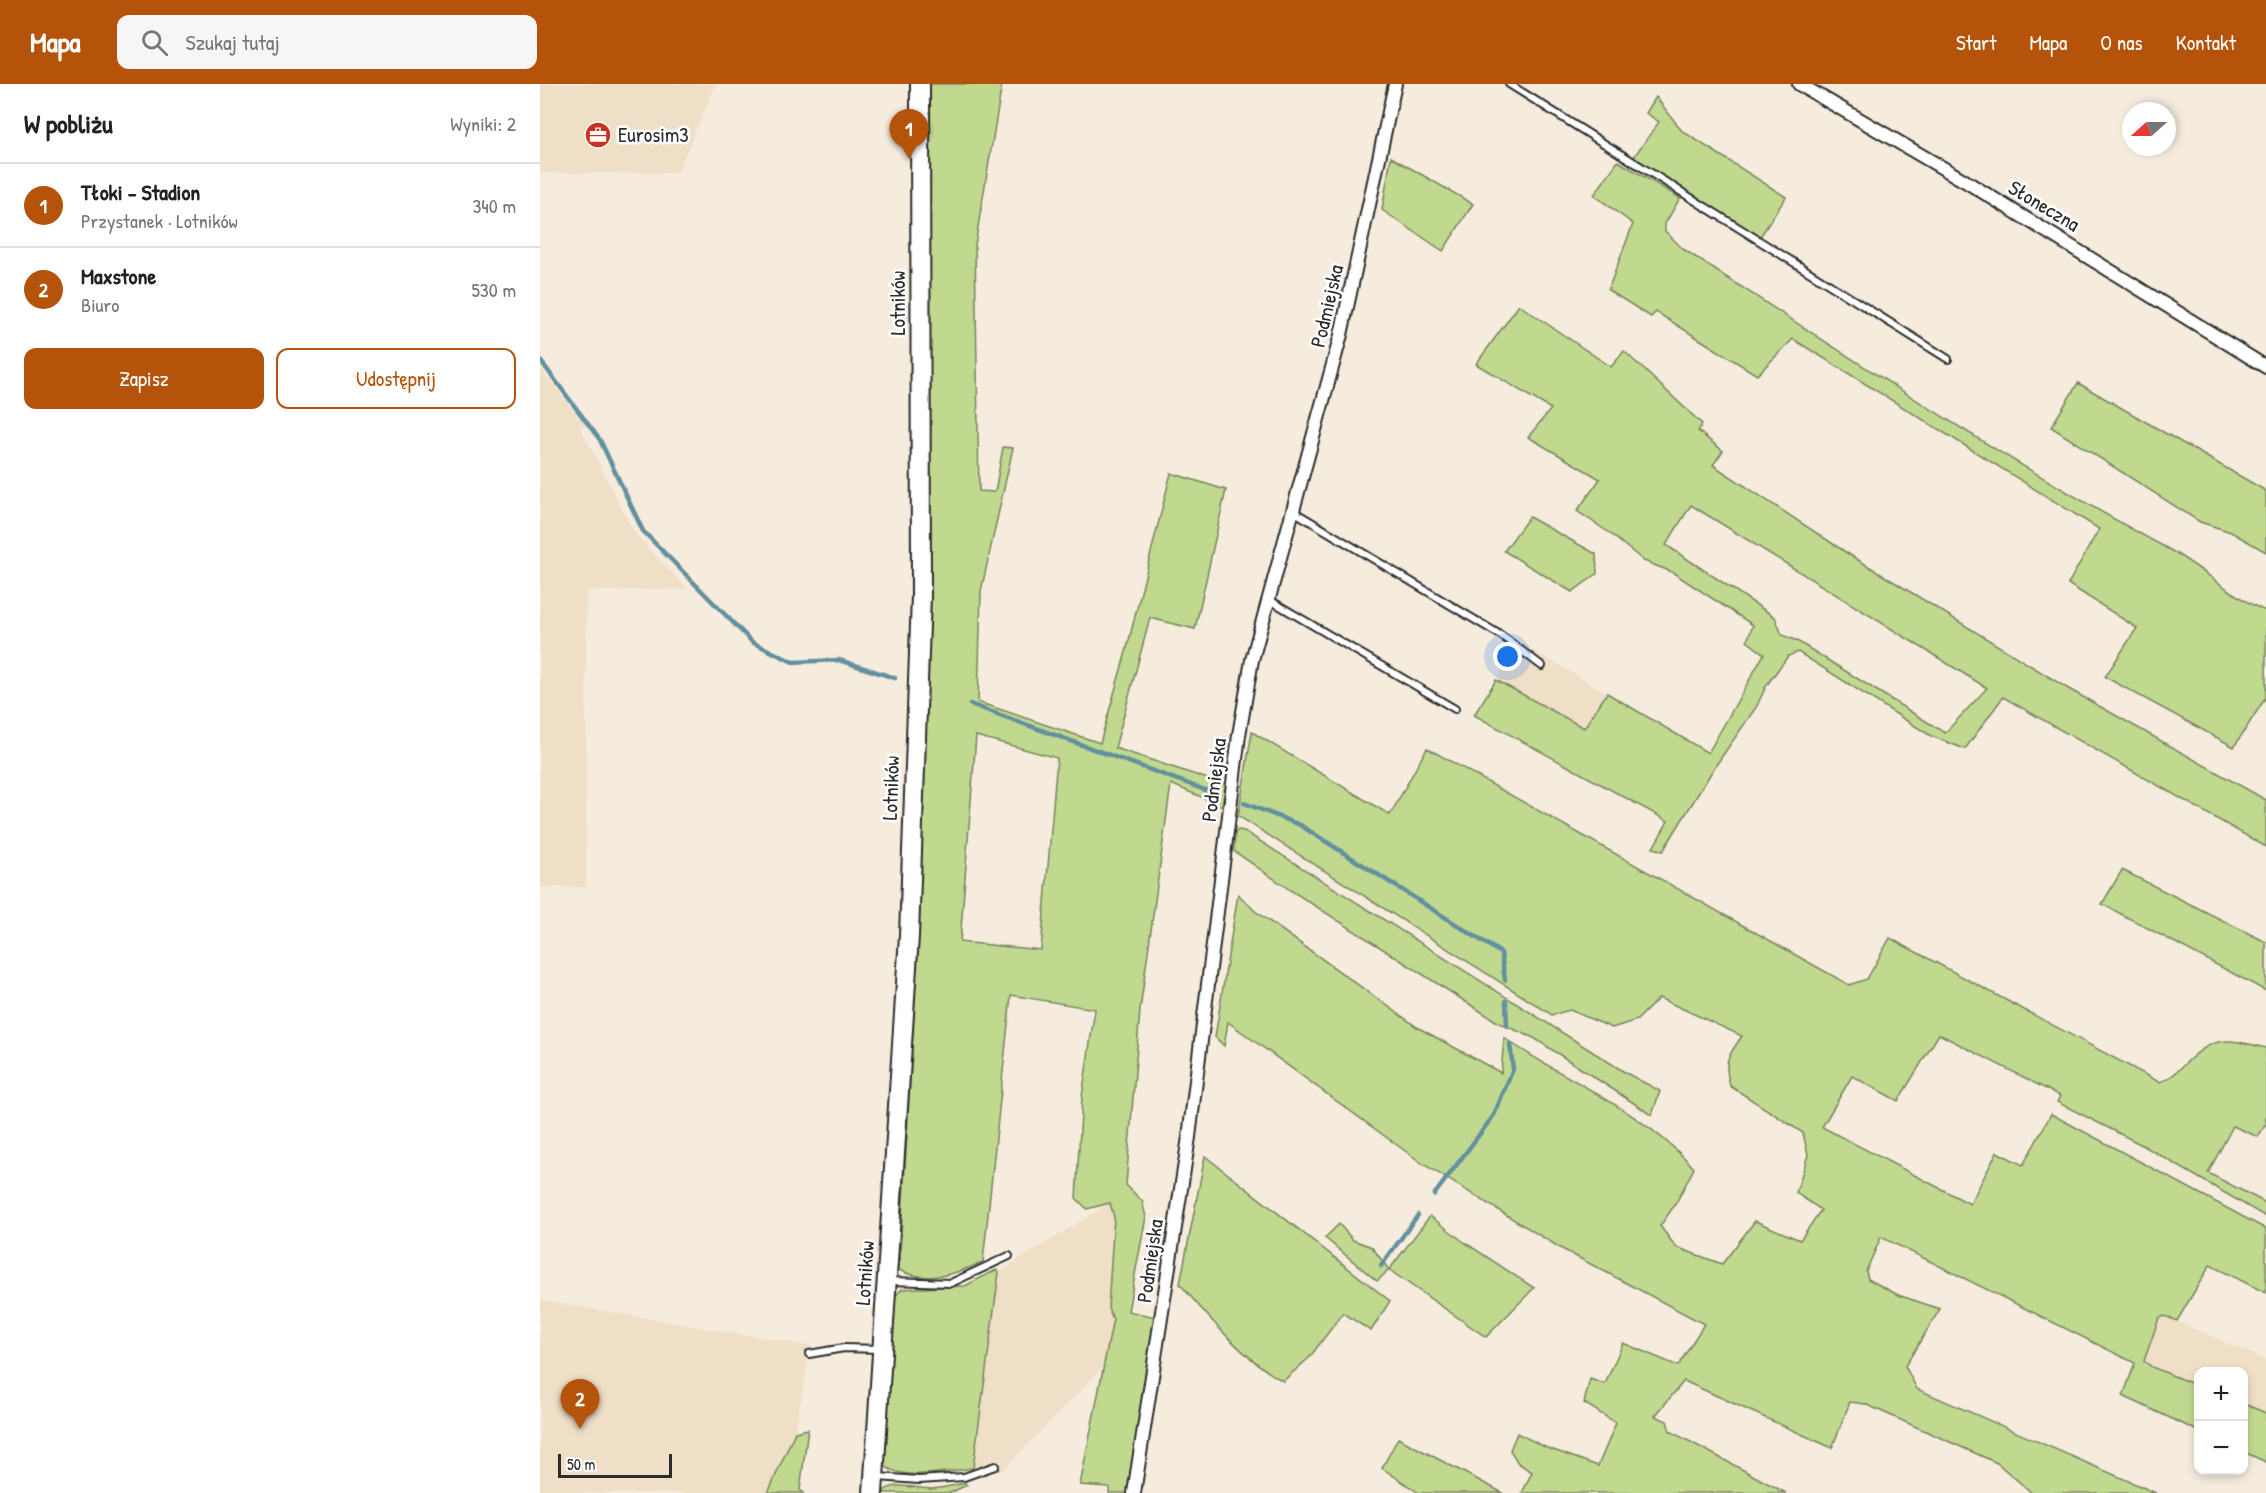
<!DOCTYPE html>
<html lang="pl">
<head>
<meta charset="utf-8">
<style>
  body { margin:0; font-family:"Patrick Hand",sans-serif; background:#f6f6f6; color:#222 }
  .controls { position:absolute; right:18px; bottom:18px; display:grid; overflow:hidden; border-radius:12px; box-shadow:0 3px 9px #0003 }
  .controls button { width:54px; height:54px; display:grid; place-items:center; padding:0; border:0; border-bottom:2px solid #e0e0e0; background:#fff; color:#222; font:30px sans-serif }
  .compass { position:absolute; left:1582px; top:18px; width:54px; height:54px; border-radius:50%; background:#fff; box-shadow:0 3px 9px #0003; rotate:249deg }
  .scale { position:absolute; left:18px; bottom:15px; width:114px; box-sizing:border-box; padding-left:6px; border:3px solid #2b2b2b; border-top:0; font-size:16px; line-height:21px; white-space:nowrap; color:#2b2b2b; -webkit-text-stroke:4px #fff; paint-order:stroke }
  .you { position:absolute; left:968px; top:573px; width:21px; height:21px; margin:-15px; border:4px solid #fff; border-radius:50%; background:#1a73e8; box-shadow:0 0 0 9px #1a73e833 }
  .badge { display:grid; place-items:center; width:39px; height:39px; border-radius:50%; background:#b45309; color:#fff; font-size:20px; font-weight:700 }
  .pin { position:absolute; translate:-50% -50px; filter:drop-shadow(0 2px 3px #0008) }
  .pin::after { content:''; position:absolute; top:32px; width:21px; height:18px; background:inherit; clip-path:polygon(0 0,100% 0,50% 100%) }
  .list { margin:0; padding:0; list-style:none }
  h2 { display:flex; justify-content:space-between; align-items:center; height:78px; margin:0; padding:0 24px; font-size:26px }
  h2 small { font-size:20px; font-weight:400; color:#767676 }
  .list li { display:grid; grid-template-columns:39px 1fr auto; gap:18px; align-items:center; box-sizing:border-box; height:84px; padding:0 24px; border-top:2px solid #e0e0e0 }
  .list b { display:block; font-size:22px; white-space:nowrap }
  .list p { margin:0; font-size:20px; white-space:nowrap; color:#767676 }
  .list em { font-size:20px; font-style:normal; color:#767676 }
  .actions { display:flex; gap:12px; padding:18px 24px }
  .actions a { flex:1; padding:14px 0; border:2px solid #b45309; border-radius:12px; text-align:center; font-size:21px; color:#b45309 }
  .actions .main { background:#b45309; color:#fff }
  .icon { flex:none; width:33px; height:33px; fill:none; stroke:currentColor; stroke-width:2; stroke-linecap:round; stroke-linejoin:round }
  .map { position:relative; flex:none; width:1726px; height:1409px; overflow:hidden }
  header { display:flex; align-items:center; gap:36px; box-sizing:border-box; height:84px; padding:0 30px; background:#b45309; color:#fff }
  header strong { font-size:28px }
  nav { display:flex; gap:33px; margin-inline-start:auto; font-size:21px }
  .search { width:420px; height:54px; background:#f6f6f6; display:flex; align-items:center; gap:15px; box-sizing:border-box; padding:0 21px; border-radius:12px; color:#767676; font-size:22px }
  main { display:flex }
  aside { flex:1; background:#fff }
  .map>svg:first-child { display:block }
  .built { fill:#efdfc7 }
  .green { fill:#c0d98f; stroke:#76825d; stroke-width:1.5; fill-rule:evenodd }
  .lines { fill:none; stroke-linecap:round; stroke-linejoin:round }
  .stream { stroke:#64909e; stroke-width:4.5 }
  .lane-casing { stroke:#2b2b2b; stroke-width:10 }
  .street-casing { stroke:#2b2b2b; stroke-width:16 }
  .secondary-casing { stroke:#2b2b2b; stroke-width:22 }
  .lane { stroke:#fff; stroke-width:6 }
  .street { stroke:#fff; stroke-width:12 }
  .secondary { stroke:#fff; stroke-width:18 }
  .labels { text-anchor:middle; stroke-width:5; stroke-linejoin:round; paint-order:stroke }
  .poi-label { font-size:21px; fill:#2b2b2b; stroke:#fff; text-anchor:start }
  .street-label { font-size:21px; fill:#2b2b2b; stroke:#fff }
</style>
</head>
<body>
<header>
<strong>Mapa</strong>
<div class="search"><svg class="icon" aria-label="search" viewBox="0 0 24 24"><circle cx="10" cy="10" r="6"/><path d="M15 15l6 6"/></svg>Szukaj tutaj</div>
<nav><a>Start</a><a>Mapa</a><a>O nas</a><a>Kontakt</a></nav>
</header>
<main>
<aside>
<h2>W pobliżu<small>Wyniki: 2</small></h2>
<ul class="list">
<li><span class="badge">1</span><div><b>Tłoki - Stadion</b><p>Przystanek · Lotników</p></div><em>340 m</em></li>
<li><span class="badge">2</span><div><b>Maxstone</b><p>Biuro</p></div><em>530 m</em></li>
</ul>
<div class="actions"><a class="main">Zapisz</a><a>Udostępnij</a></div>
</aside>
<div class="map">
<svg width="1726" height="1409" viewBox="0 0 1726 1409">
  <rect width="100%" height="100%" fill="#f6ecde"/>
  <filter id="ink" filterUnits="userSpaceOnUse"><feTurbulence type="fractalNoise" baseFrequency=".0167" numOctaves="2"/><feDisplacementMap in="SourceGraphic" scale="12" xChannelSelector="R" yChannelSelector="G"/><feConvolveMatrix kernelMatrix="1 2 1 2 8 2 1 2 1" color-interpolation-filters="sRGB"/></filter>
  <g filter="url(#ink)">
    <!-- built -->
    <g class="built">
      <polygon points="0,0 176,0 137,89 0,89"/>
      <polygon points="0,284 46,342 40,343 95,450 148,505 46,507 46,803 0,803"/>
      <polygon points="979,558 1067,609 1044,644 956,596"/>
      <polygon points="570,1119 574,1133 568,1224 573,1234 565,1281 461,1388 456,1375 433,1384 459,1188"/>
      <polygon points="0,1216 271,1262 255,1348 228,1409 0,1409"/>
      <polygon points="1625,1232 1726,1276 1726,1329 1704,1320 1704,1288 1658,1288 1658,1302 1604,1278 1619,1234"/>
    </g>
    <!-- green -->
    <g class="green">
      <path d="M388,0h74l-27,161 4,246 16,1 8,-45 10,1 -32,143 -3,111 122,41 26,-91 45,-179 55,17 -31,139 -45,-11 -35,130 111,37 -4,21 -51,-22 -31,226 -14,175 16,16 4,16 -18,94 28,6 -27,176h-20v-6l-29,-2 33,-166 -5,-11 6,-91 -4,-14 -23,6 -11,-11 6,-101 13,-88 -84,-14 -28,267c-27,12 -56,22 -84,8l19,-327 11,-335zM436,652l81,22 -16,192 -81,-8z"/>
      <polygon points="1116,13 1142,47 1246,113 1220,153 1093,74 1119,38 1106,29"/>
      <polygon points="851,73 933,120 903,167 842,126"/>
      <path d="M1078,77l62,37 -15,26v7l18,18c160,104 319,210 487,301 31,17 65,49 96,61v86l-32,50 -129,-70 32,-49 -69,-44 31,-55 -306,-190 -36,36 -101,-63 -5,5 -43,-27 25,-66 -39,-29z"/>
      <path d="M979,221l92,62 13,-16 78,73 -4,7 25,20 -10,14 134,88 220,135 199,112v47l-263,-150 -38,52 -34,-13 -133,-84 -10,4 -22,30 -9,20 -43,62 -51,83 -10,-3 15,-27 -194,-106 22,-35 88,48 23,-35 101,60 56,-99 -17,-13 6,-16 -81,-53 -28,-11 -36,-29 -31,-21 23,-32 -72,-42 23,-28 -75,-45zM1151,421l296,183 -42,45 -148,-92 -15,-6 -7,-18 -109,-72z"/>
      <polygon points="1538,299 1726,407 1726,468 1691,448 1660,438 1511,343"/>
      <polygon points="989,433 1056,470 1057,490 1032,508 964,467"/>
      <path d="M712,648l138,83 37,-67 422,237 18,-6 23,-41 269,144c12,-3 17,-10 26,-18 30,-30 43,-25 81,-16v76l-8,13 -25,-11 -25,47 58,30v14l-122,-71 -87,-44 3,-6 -121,-62 -41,67 -46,-25 -30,51 148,77 27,-52 26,13 28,-51 215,115v64l-56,-28 -33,56 -12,-5 -6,2 -15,43 8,6 46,19v45l-75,-35 12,-33 -254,-126 -15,34 2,8 30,16 42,14 -35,57 12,23 239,104h-124l-35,-30 -132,-59 -15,-2 -18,46 -148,-67 -29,35 12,5 3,10 116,62h-264l10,-21 -14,-9 -8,-13 7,-17 28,14 53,19 18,-43 -32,-20 6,-24 15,5 18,-41 55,23 26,-42 -142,-75 -139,-85 -195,-142 -4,24 -9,-9 23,-143 17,17 162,116 84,46 3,-35c63,43 138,72 190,130l-18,35 -16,23 16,21 46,17 33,-43 45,19 21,-30 -25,-17 12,-38 -5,-22 -73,-47c-7,-27 -2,-29 12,-50l-83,-38 -22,22 -25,8 -42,-18 -18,5 -314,-199z"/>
      <polygon points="698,746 704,747 1086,989 1120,1007 1112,1031 994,954 959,939 750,806 694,767 695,749"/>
      <polygon points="1582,786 1726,858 1726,907 1562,820"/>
      <path d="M665,1072l185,145 -19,30 -28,-18 -34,45 -26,23c-37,-20 -75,-64 -103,-97z"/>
      <polygon points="890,1132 924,1158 994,1204 946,1253 849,1186 837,1197 785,1154 799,1140 813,1156 832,1163 849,1186"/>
      <path d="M456,1186l3,2 -26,196c-22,3 -72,14 -89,-3l11,-169 7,-7 63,-3z"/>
      <polygon points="1704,1320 1726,1329 1726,1378 1704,1368"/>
      <polygon points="268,1345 260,1406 263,1409 228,1409 255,1348"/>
      <polygon points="858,1354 963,1409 879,1409 842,1384"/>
      <path d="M425,1399l2,2 -17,8h-68c11,-13 34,-4 50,-4 11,-1 22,-4 33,-6z"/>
    </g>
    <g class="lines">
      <!-- stream -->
      <g class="stream">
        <polyline points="0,276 60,356 103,447 212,558 253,578 299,576 355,594"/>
        <polyline points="430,620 676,710"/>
        <polyline points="704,719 760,741 961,869 965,896"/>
        <polyline points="966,917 967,942"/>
        <polyline points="894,1111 954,1031 973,985 970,960"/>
        <polyline points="841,1182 878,1131"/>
      </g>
      <defs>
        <g id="lane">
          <polyline points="969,0 1408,275"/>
          <polyline points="753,427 962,552 1002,582"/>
          <polyline points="728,515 915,625"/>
          <polyline points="350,1197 411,1199 469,1172"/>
          <polyline points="269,1270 304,1264 340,1265"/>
          <polyline points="338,1393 379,1396 424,1393 455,1382"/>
        </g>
        <g id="street">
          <polyline points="1259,0 1425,97 1726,283"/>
          <polyline points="594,1409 649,1053 699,651 712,576 801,251 855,0"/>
        </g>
        <polyline id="secondary" points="333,1409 369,852 381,512 380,0"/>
      </defs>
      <!-- lane casing -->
      <use href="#lane" class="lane-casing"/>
      <!-- street casing -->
      <use href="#street" class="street-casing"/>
      <!-- secondary casing -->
      <use href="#secondary" class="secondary-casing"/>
      <!-- lane -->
      <use href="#lane" class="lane"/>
      <!-- street -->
      <use href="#street" class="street"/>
      <!-- secondary -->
      <use href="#secondary" class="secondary"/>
    </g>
  </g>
  <!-- icons -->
  <defs>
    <symbol id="office-disc" viewBox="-11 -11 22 22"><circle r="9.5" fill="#c8321e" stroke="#fff"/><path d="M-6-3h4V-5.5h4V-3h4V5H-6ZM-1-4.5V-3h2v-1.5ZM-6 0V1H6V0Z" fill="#fff"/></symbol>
  </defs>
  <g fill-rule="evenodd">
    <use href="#office-disc" x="43" y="36" width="30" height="30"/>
  </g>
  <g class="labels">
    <!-- poi labels -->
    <g class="poi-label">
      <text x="78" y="58">Eurosim3</text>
    </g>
    <!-- street labels -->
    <g class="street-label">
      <text transform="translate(1504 122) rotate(31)" y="7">Słoneczna</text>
      <text transform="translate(358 219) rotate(-90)" y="7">Lotników</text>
      <text transform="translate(787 222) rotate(-77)" y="7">Podmiejska</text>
      <text transform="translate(674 696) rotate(-83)" y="7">Podmiejska</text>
      <text transform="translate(351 704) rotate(-88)" y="7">Lotników</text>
      <text transform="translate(610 1177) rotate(-82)" y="7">Podmiejska</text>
      <text transform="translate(325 1189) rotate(-86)" y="7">Lotników</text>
    </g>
  </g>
</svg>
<div class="controls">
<button>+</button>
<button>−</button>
</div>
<svg class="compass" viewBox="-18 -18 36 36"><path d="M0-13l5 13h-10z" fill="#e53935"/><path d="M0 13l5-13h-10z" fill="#767676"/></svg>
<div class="scale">50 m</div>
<div class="you"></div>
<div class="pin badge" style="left:369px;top:75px">1</div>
<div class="pin badge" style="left:40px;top:1345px">2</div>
</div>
</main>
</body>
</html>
